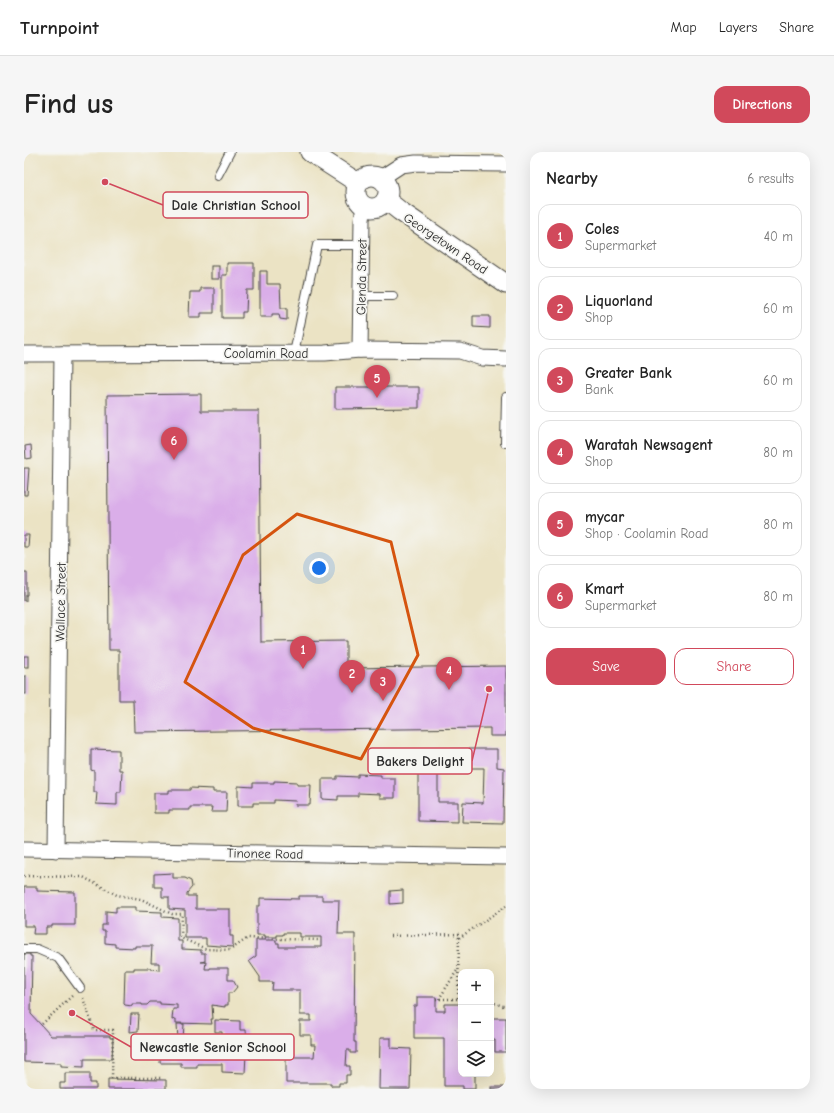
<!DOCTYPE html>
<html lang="en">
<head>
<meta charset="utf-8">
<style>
  body { margin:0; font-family:"Comic Neue",sans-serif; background:#f6f6f6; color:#222 }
  .controls { position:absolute; right:12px; bottom:12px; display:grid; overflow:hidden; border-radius:8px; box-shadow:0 4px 16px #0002 }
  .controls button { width:36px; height:36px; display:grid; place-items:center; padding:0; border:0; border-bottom:1px solid #e0e0e0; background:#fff; color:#222; font:20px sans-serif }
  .you { position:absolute; left:295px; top:416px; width:14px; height:14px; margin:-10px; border:3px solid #fff; border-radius:50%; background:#1a73e8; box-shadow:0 0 0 6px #1a73e833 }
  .badge { display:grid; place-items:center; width:26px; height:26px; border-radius:50%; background:#d1495b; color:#fff; font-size:13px; font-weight:700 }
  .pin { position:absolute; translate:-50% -33px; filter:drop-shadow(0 1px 2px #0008) }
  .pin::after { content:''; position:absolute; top:21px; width:14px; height:12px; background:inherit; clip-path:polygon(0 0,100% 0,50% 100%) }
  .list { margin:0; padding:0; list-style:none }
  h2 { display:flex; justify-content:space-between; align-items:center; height:52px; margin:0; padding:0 16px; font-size:17px }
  h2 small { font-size:13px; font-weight:400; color:#767676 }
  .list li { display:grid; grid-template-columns:26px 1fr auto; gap:12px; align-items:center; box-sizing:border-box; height:64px; margin:0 8px 8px; padding:0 8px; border:1px solid #e0e0e0; border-radius:12px }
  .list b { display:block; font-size:15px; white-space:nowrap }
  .list p { margin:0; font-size:13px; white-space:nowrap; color:#767676 }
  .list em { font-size:13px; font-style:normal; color:#767676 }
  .actions { display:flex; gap:8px; padding:12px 16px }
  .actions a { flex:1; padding:9px 0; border:1px solid #d1495b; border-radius:12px; text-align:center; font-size:14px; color:#d1495b }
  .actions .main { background:#d1495b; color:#fff }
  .icon { flex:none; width:22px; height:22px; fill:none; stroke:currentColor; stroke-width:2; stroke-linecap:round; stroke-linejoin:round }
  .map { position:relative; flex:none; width:482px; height:937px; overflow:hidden; border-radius:12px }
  header { display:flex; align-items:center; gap:24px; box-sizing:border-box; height:56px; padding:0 20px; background:#fff; border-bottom:1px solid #e0e0e0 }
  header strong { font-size:19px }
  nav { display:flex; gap:22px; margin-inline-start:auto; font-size:14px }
  .intro { display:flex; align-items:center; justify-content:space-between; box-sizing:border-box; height:96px; padding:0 24px }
  h1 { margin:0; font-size:28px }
  .button { padding:10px 18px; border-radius:12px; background:#d1495b; color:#fff; font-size:14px; font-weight:700 }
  main { display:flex; gap:24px; padding:0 24px }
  aside { flex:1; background:#fff; border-radius:12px; box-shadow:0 4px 16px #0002 }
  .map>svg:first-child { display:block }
  .building { fill:#daaee9 }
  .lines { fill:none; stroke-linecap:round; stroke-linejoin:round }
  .service-casing { stroke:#484742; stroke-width:10 }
  .minor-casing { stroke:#484742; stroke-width:17 }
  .tertiary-casing { stroke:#484742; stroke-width:21 }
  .path { stroke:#484742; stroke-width:2.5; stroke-dasharray:1 3; stroke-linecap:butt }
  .service { stroke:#fff; stroke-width:8 }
  .minor { stroke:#fff; stroke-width:15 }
  .tertiary { stroke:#fff; stroke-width:19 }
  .marked { fill:none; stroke:#d5540f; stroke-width:3; stroke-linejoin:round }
  .labels { text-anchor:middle; stroke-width:3.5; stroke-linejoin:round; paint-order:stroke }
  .street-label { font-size:13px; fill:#2b2b2b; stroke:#f6f6f2 }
  .leader { fill:none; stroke:#d1495b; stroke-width:1.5 }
  .callout-dot { fill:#d1495b; stroke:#f6f6f2; stroke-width:1.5 }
  .callout { fill:#f6f6f2; stroke:#d1495b; stroke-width:1.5 }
  .callout-label { font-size:14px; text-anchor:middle; font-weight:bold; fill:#2b2b2b }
</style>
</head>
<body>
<header>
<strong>Turnpoint</strong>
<nav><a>Map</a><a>Layers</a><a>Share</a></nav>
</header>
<div class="intro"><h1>Find us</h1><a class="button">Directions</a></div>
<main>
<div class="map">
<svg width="482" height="937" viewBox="0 0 482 937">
  <rect width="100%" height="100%" fill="#f6f6f2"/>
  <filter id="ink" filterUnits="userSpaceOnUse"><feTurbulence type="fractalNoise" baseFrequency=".025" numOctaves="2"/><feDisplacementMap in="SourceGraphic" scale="8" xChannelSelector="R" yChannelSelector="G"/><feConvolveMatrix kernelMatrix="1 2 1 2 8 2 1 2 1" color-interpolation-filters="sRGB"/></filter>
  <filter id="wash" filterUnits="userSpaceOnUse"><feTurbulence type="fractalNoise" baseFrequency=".012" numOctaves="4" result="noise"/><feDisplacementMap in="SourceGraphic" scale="16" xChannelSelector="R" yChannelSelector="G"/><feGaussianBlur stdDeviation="0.9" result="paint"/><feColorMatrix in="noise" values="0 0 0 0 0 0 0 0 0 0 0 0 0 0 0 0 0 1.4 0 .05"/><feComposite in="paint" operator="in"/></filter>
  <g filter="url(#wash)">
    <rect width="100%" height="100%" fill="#ebe3c4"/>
    <g id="blocks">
      <!-- building -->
      <g class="building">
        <polygon points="203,111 230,111 230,138 223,138 222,160 218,160 218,166 198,166 198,123 203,123"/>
        <rect x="187" y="114" width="8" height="13"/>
        <polygon points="236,119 243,119 243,132 256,132 257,156 263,156 263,168 256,167 255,162 248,162 248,165 236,165"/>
        <polygon points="176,136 190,136 190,161 177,161 177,165 165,165 166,140 176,140"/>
        <polygon points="449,164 466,164 466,176 449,175"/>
        <polygon points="311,235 395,235 395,256 311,257"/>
        <polygon points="177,242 177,259 235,259 237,490 322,489 322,516 482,514 482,584 466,584 466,576 110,580 109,548 95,548 95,498 85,498 83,243"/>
        <polygon points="7,293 8,306 2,307 1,294"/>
        <polygon points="0,316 5,316 3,343 0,343"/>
        <polygon points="0,383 5,383 4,395 0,395"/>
        <polygon points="0,420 3,420 3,443 2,443 2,449 0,449"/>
        <rect x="0" y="504" width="4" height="11"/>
        <rect x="0" y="524" width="2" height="18"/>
        <polygon points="67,597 95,598 95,618 98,618 97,640 93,640 93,653 72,652 73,640 70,640 70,619 67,618"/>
        <polygon points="401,597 473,597 473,615 480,616 479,671 438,670 439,650 459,651 460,616 414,616 414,650 434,650 434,670 394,669 394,615 400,615"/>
        <polygon points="334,622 357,623 357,626 371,626 371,646 356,646 356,642 334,641 334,644 314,644 314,648 298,647 298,627 313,627 313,624 334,625"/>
        <polygon points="250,629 273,630 273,633 287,633 286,653 271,653 272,649 250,648 250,651 229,651 229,654 214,654 214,634 229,635 229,631 250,631"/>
        <polygon points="166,636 189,637 189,640 203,640 202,660 187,660 188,655 166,655 166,658 145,658 145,661 130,661 130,641 145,641 145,638 166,638"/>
        <polygon points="149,721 149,726 161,726 167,729 168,735 163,741 163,744 172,744 172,757 206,757 206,784 209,784 209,795 182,793 182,786 161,786 161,758 145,757 145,745 138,745 138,735 130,735 130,722"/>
        <polygon points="0,735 13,735 13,739 51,740 51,773 28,773 28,775 22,775 22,782 9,782 10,774 0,774"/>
        <polygon points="379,738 379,751 366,752 366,739"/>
        <polygon points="275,744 298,744 298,748 315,748 314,782 331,782 330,890 332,890 332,901 326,901 326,898 323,898 322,914 326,914 326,923 322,923 322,931 315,931 315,934 307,934 307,931 262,931 262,905 290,905 291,893 287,893 287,883 276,883 276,869 287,869 287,863 276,863 276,838 248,838 249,830 236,830 236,825 225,809 232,804 232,788 252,788 252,791 255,791 255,795 297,795 297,785 276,785 276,781 259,781 259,783 253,783 253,785 241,785 241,783 233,783 233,754 236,754 236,746 275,747"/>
        <polygon points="92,755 111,755 111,759 138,760 138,765 154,766 154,789 158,789 158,797 177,798 177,801 181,801 181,809 177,810 182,810 181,817 186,817 186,816 204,816 204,828 209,828 213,835 208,841 204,841 204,853 201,853 201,855 188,853 189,867 187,867 188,872 152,871 152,867 148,868 149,857 153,857 153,853 136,852 136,850 126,850 123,853 118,853 118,852 108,852 108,854 101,853 100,852 101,818 110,818 110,816 127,816 127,817 135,818 135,811 127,811 128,794 111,794 111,796 91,795 91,792 81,791 81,779 78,779 78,773 82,773 82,759 92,760"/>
        <polygon points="0,802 6,802 6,804 8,804 7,862 27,884 86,884 86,886 89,886 88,907 60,907 60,915 37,914 37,911 0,910"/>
        <polygon points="393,845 412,845 412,859 421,859 421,852 437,852 437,922 451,922 451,937 439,937 439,934 420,934 420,886 390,886 390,854 393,854"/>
        <polygon points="107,862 115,862 114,879 106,880"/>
        <polygon points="467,866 482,866 482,900 471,900 471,888 467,888"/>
        <polygon points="191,868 216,869 216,878 222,878 223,889 226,889 226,899 223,899 222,902 221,921 198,920 198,912 173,912 173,915 157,915 157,911 136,911 137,888 154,888 153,872 160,872 159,888 180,888 180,892 198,892 198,880 191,880"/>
        <polygon points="356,886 367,886 367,896 387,897 386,937 355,937"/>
        <polygon points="41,921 66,921 66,931 72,931 72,937 36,937 36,931 41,931"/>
        <polygon points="84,927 142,928 142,937 84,937"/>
        <rect x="467" y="935" width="15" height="2"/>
      </g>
    </g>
  </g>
  <g filter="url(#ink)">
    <use href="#blocks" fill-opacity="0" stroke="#484742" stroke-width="1"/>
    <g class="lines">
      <defs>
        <g id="service">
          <polyline points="194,23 206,0"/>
          <polyline points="337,144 369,144"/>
          <polyline points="270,201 293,93 337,93"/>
          <polyline points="481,291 482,245"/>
          <polyline points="0,797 13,797 34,806 56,836"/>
        </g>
        <g id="minor">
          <polyline points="357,26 377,13 392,11 482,12"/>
          <polyline points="336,198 338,68 340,53"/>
          <polyline points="0,202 301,201 336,198 436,199 458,206 482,207"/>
          <polyline points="0,697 482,705"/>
          <polyline points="32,698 38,202"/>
        </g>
        <g id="tertiary">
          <polyline points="286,0 334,31"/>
          <circle cx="348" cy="40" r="16"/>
          <polyline points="362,48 376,59 482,132"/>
        </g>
      </defs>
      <!-- service casing -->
      <use href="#service" class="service-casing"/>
      <!-- minor casing -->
      <use href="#minor" class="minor-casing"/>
      <!-- tertiary casing -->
      <use href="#tertiary" class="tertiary-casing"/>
      <!-- path -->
      <g class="path">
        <polyline points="0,724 59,725 93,743 117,747 148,762 158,762 157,786 182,797 206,798 224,786 295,788"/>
        <polyline points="366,784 435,782 434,847 437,847"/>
        <polyline points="435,786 482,754"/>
        <polyline points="59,846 70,878 89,878 88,926 138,926"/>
        <polyline points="412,847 434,847"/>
        <polyline points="415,847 434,817"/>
        <polyline points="467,850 482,855"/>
        <polyline points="18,872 48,844"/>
      </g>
      <!-- service -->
      <use href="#service" class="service"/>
      <!-- minor -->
      <use href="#minor" class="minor"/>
      <!-- tertiary -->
      <use href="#tertiary" class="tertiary"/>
    </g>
  </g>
  <!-- marked area -->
  <path class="marked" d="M273,362l94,28 27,113 -57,104 -108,-31 -68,-46 58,-127z"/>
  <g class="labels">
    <!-- street labels -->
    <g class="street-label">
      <text transform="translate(422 91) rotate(34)" y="5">Georgetown Road</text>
      <text transform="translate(337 125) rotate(-89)" y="5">Glenda Street</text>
      <text x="242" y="206">Coolamin Road</text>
      <text transform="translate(36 450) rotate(-89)" y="5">Wallace Street</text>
      <text transform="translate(241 701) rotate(1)" y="5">Tinonee Road</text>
    </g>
  </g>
  <!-- callouts -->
  <path class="leader" d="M81 30L139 53M465 537L448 609M48 861L107 895"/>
  <g class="callout-dot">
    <circle cx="81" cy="30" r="4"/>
    <circle cx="465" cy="537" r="4"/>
    <circle cx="48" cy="861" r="4"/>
  </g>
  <g class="callout">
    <rect x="139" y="40" width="145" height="26" rx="4"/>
    <rect x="344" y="596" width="104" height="26" rx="4"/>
    <rect x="107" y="882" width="163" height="26" rx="4"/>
  </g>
  <g class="callout-label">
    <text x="212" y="58">Dale Christian School</text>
    <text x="396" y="614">Bakers Delight</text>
    <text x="189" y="900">Newcastle Senior School</text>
  </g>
</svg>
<div class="controls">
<button>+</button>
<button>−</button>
<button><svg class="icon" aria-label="layers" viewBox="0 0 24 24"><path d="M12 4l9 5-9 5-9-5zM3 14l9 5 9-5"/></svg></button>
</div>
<div class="you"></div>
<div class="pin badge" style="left:279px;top:517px">1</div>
<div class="pin badge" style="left:328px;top:541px">2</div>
<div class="pin badge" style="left:359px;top:549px">3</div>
<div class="pin badge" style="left:425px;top:538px">4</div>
<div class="pin badge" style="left:353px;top:246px">5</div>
<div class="pin badge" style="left:150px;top:308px">6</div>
</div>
<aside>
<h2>Nearby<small>6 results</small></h2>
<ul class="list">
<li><span class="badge">1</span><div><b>Coles</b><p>Supermarket</p></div><em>40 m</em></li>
<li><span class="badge">2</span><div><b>Liquorland</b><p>Shop</p></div><em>60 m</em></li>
<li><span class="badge">3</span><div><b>Greater Bank</b><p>Bank</p></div><em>60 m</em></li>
<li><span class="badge">4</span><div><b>Waratah Newsagent</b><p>Shop</p></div><em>80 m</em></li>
<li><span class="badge">5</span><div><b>mycar</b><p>Shop · Coolamin Road</p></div><em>80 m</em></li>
<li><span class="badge">6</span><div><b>Kmart</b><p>Supermarket</p></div><em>80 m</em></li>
</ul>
<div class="actions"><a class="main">Save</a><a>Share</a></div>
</aside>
</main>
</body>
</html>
